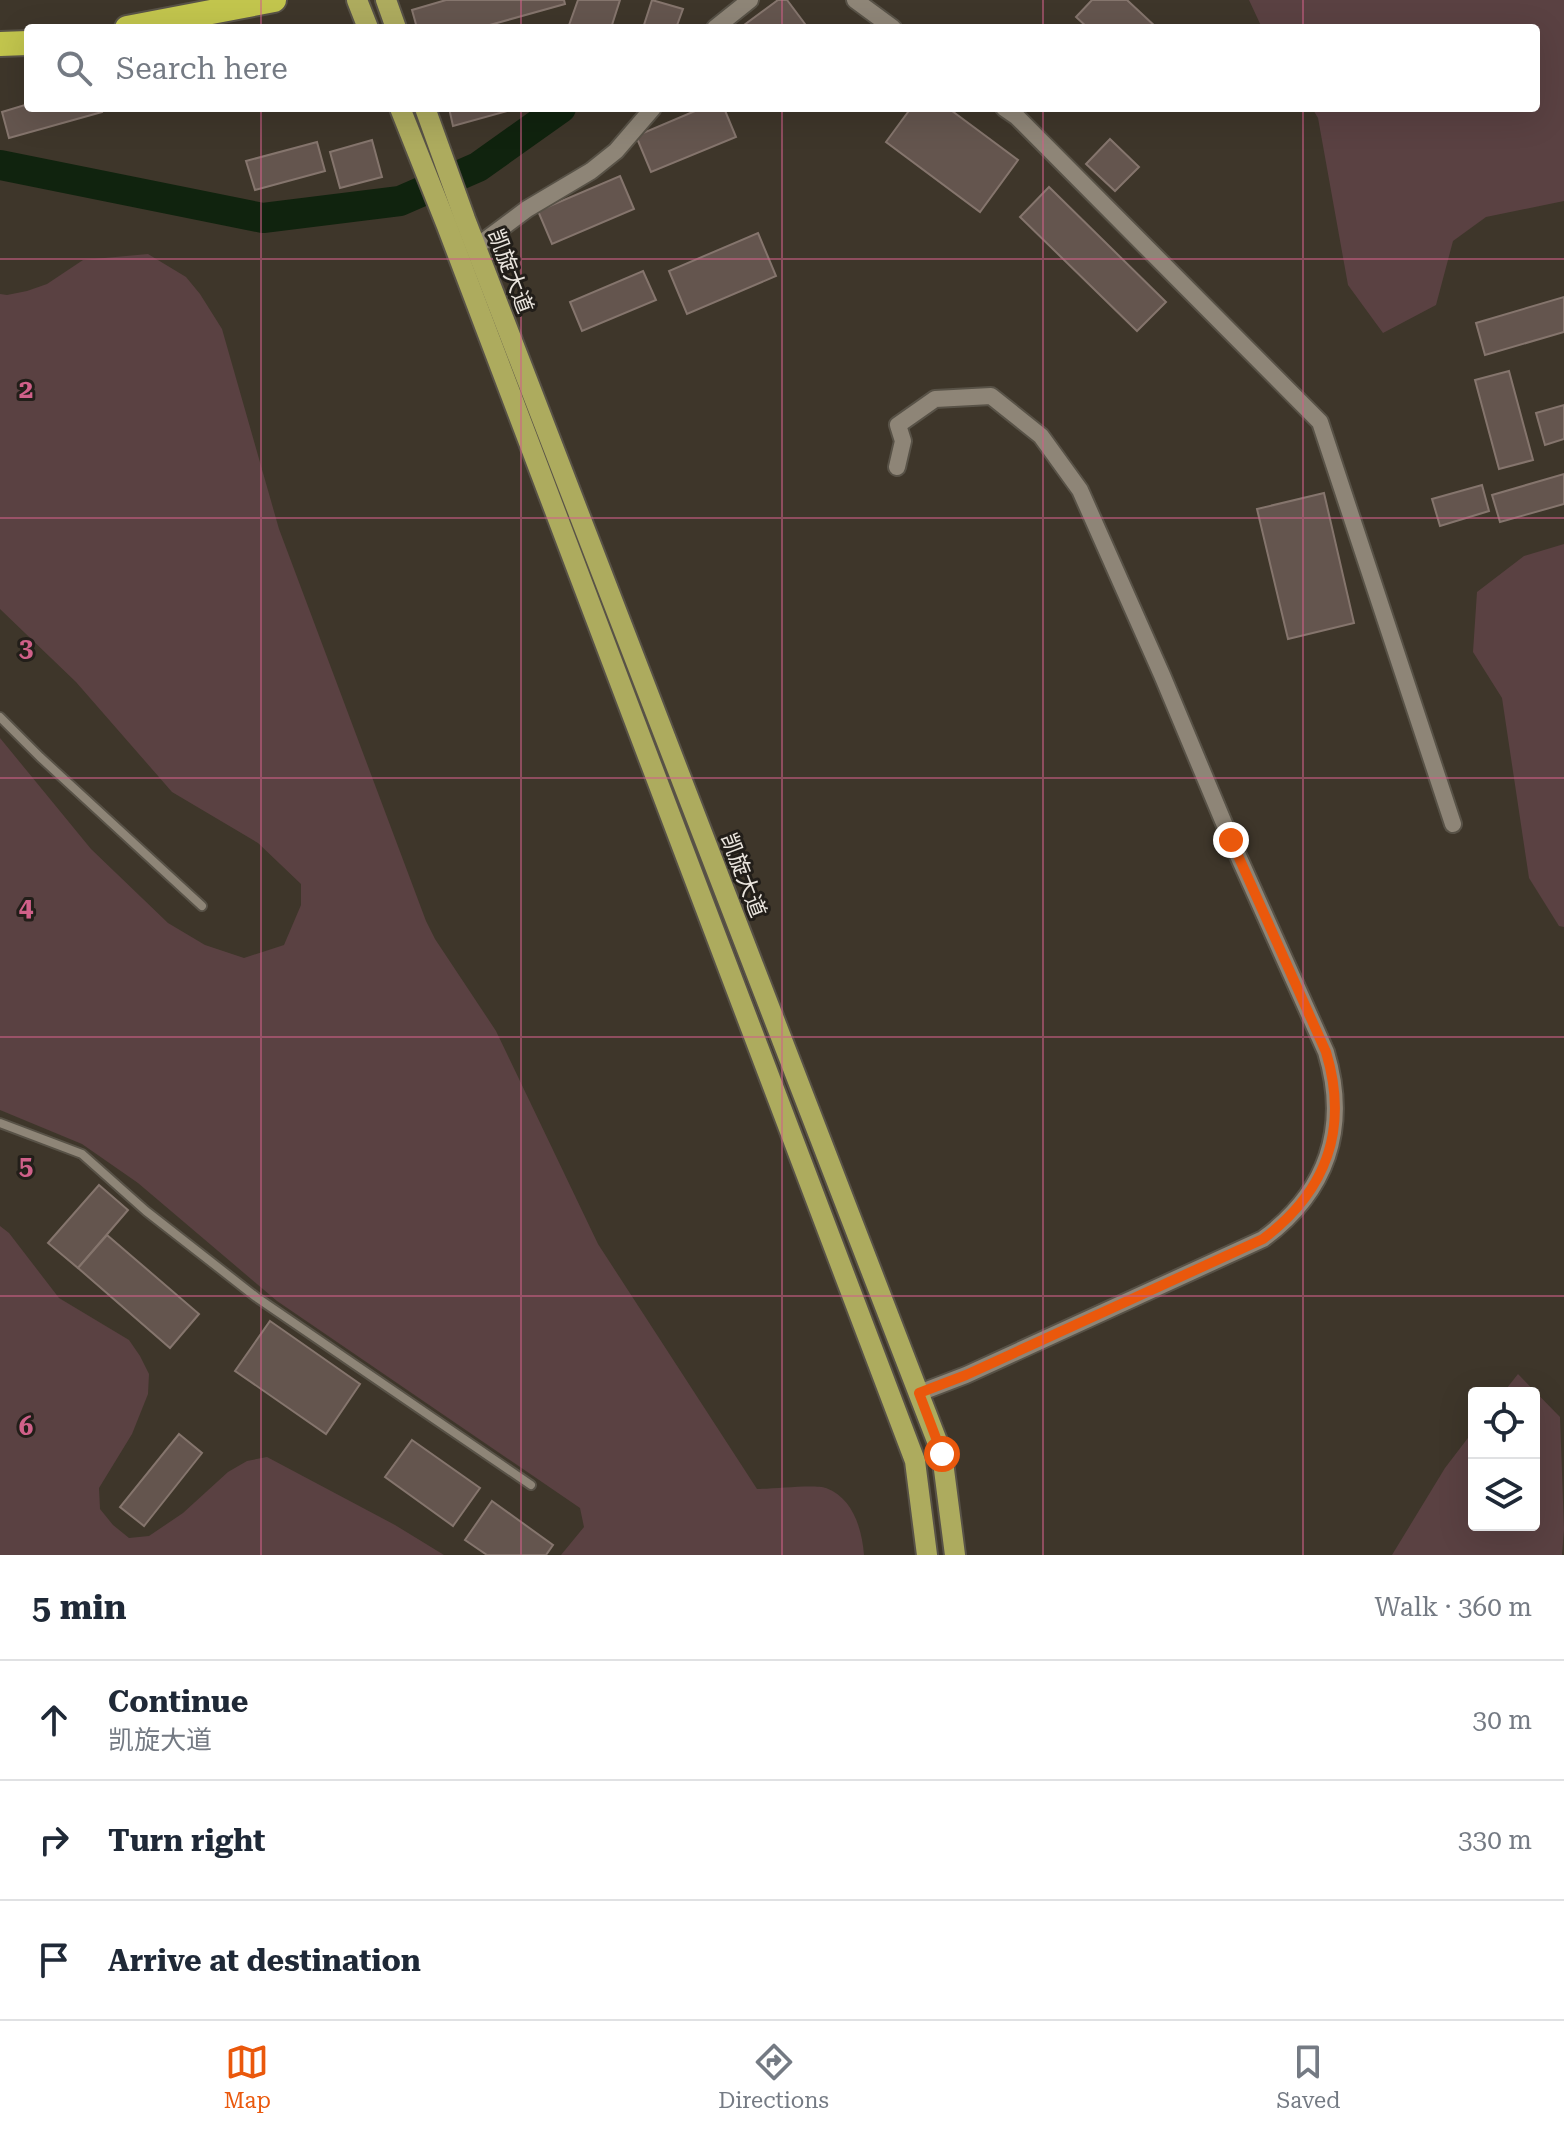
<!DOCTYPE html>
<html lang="en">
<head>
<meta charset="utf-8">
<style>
  body { margin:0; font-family:"Roboto Serif","Noto Sans SC",serif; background:#f6f6f7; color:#1f2937 }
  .controls { position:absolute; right:24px; bottom:24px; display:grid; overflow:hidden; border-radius:8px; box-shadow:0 8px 32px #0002 }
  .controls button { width:72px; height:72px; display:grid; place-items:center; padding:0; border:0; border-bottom:2px solid #e0e1e3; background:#fff; color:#1f2937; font:40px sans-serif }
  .stop { position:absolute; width:24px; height:24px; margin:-18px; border:6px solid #ea580c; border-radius:50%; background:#fff }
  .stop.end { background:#ea580c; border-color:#fff; box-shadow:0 2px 8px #0008 }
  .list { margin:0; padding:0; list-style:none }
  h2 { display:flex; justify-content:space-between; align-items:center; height:104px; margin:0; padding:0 32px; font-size:34px }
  h2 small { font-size:26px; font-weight:400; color:#747a83 }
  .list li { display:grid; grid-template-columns:52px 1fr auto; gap:24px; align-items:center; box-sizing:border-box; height:120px; padding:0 32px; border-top:2px solid #e0e1e3 }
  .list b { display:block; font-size:30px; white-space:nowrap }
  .list p { margin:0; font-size:26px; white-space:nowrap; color:#747a83 }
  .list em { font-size:26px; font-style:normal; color:#747a83 }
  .icon { flex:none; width:44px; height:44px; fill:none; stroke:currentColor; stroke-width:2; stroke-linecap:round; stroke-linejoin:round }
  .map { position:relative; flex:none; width:1564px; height:1555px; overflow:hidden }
  .search { position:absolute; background:#fff; box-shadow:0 8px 32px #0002; left:24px; right:24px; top:24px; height:88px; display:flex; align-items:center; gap:20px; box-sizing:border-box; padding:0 28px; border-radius:8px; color:#747a83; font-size:30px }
  .sheet { height:464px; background:#fff }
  nav { display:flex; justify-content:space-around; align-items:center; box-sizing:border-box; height:112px; border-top:2px solid #e0e1e3; background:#fff; font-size:22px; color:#747a83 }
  nav a { display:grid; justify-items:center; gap:4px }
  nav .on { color:#ea580c }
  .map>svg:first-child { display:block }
  .green { fill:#5a4142 }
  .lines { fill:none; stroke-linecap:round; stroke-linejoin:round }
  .river { stroke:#10230e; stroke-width:30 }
  .building { fill:#64554e; stroke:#85756d; stroke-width:2 }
  .lane-casing { stroke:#585247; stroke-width:12 }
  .street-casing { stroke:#585247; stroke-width:20 }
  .primary-casing { stroke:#585247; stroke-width:24 }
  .highway-casing { stroke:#585247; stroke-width:28 }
  .lane { stroke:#8e8577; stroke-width:8 }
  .street { stroke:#8e8577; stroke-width:16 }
  .primary { stroke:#adab5e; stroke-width:20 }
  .highway { stroke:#c2c54d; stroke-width:24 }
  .route { stroke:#ea580c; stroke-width:10 }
  .grid { fill:none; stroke:#d06089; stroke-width:2; stroke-opacity:0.55 }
  .labels { text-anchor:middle; stroke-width:6; stroke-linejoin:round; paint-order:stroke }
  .street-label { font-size:22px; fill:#eae5de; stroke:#221e19 }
  .grid-label { font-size:26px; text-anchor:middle; font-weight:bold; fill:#d06089; stroke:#221e19; stroke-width:6; stroke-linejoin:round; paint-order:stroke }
</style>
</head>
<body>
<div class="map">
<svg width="1564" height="1555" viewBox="0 0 1564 1555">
  <rect width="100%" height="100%" fill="#3e362a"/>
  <!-- green -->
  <g class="green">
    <polygon points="1249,0 1564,0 1564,201 1486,217 1453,241 1436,305 1383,333 1348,285 1318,118 1312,108 1536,108 1536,28 1262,28"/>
    <path d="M148,254l38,23 14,17 22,35 57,200 147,392 9,18 61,92 102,213 159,245c14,0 58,-5 69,-1 27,10 36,41 38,67h-303l23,-28 -4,-19 -303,-207 -139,-118 -56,-39 -82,-34v-372l91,111 77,74 37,22 39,13 40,-13 17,-40v-21l-43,-41 -86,-51 -96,-110 -76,-73v-315l7,1 20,-4 20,-7 36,-24z"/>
    <polygon points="1564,544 1564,927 1559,926 1529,878 1502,698 1473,652 1477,592 1524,556"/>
    <polygon points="0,1226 9,1233 59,1298 129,1340 140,1356 149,1374 148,1394 132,1434 99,1488 100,1509 113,1525 129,1538 149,1536 183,1513 228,1472 247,1461 267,1457 395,1525 444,1555 0,1555"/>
    <polygon points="1518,1374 1560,1417 1564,1529 1562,1555 1392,1555 1445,1468 1474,1430 1474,1525 1534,1525 1534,1393 1503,1393"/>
  </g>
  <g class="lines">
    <!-- river -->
    <polyline class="river" points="0,165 263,218 400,201 478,167 561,108"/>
  </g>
  <!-- building -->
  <g class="building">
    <polygon points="446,0 564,0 565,4 479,28 417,28 412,10"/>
    <polygon points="578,0 620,0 611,28 568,28"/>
    <polygon points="652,0 683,9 676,28 643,28"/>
    <polygon points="778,0 787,0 805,24 799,28 740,28"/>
    <polygon points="1092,0 1127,0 1157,28 1088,28 1076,17"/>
    <polygon points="28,104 28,108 101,108 102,112 9,138 2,112"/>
    <polygon points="449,108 518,108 453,126"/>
    <polygon points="702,108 724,108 736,137 651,172 636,136"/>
    <polygon points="911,108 948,108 1018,160 980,212 886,142"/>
    <polygon points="1110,139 1139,167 1115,191 1086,164"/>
    <polygon points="372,140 382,177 340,188 330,152"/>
    <polygon points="317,142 325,171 255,190 246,161"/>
    <polygon points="620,176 634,209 552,244 538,211"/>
    <polygon points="1049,187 1166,302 1137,331 1020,217"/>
    <polygon points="758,233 776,276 687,314 669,271"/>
    <polygon points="643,271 656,300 582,331 570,302"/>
    <polygon points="1564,297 1564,332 1485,355 1476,323"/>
    <polygon points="1509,371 1533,460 1499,469 1475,380"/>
    <polygon points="1564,405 1564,439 1545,445 1536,413"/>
    <polygon points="1564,474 1564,504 1500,522 1492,495"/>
    <polygon points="1482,485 1489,511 1440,526 1432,499"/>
    <polygon points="1324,493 1354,623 1288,639 1257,509"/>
    <polygon points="99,1185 128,1210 78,1268 48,1243"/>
    <polygon points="107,1235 199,1314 170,1348 78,1268"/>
    <polygon points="270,1321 360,1384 326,1434 235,1371"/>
    <polygon points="179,1434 202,1453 144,1526 120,1507"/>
    <polygon points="412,1440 480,1488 453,1526 385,1477"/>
    <polygon points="492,1501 553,1545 546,1555 487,1555 465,1540"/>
  </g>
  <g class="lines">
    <defs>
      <g id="lane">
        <polyline points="0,717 40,757 202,906"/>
        <polyline points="0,1123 82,1154 146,1211 256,1297 531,1485"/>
      </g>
      <g id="street">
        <polyline points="855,0 893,28"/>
        <polyline points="715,28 750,0"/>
        <polyline points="1004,108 1017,117 1320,422 1453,824"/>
        <polyline points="476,247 527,209 591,171 616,151 653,108"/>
        <path d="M897,467l6,-26 -5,-16 37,-26 56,-3 50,40 39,54 82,185 69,165 95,212c23,76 1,140 -63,187l-297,136 -47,18"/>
      </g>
      <g id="primary">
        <polyline points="357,0 368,28"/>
        <polyline points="386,0 396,28"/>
        <polyline points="400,108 447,226 915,1461 927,1555"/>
        <polyline points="425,108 465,219 942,1454 955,1555"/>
      </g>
      <g id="highway">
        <polyline points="127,28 274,0"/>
        <polyline points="0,44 28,43"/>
      </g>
    </defs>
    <!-- lane casing -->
    <use href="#lane" class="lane-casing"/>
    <!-- street casing -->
    <use href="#street" class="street-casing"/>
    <!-- primary casing -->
    <use href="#primary" class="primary-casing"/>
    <!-- highway casing -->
    <use href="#highway" class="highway-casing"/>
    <!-- lane -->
    <use href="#lane" class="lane"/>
    <!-- street -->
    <use href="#street" class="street"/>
    <!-- primary -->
    <use href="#primary" class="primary"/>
    <!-- highway -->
    <use href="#highway" class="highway"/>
  </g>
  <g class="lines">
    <!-- route -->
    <path class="route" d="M942,1454l-23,-61 47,-18 297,-136c64,-48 86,-111 63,-187l-95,-212"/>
  </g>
  <!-- grid -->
  <path class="grid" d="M261,0v28M521,0v28M782,0v28M1043,0v28M1303,0v28M261,108v1447M521,108v1447M782,108v1447M1043,108v1447M1303,108v1447M0,259h1564M0,518h1564M0,778h1564M0,1037h1564M0,1296h1564"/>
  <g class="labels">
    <!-- street labels -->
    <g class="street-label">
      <text transform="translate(511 271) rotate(69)" y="8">凯旋大道</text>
      <text transform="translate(744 875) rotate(69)" y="8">凯旋大道</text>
    </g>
  </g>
  <g class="grid-label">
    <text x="26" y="398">2</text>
    <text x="26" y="657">3</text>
    <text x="26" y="916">4</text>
    <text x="26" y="1175">5</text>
    <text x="26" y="1435">6</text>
  </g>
</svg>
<div class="controls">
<button><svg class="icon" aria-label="locate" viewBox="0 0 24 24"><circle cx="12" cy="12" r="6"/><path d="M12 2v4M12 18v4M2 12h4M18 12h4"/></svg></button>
<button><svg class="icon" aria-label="layers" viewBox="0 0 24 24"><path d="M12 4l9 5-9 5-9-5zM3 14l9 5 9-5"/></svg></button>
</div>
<div class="stop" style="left:942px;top:1454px"></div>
<div class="stop end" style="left:1231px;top:840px"></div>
<div class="search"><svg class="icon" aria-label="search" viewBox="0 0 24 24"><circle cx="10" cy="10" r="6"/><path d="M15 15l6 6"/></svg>Search here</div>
</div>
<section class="sheet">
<h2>5 min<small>Walk · 360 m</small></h2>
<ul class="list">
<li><svg class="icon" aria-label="ahead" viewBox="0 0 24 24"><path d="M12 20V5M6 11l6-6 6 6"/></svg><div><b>Continue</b><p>凯旋大道</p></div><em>30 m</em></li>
<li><svg class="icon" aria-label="right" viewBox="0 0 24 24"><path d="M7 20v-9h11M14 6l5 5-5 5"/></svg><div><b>Turn right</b></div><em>330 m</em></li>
<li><svg class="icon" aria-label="arrive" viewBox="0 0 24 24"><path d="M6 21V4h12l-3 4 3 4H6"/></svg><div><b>Arrive at destination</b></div></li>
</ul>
</section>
<nav>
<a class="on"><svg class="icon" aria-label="map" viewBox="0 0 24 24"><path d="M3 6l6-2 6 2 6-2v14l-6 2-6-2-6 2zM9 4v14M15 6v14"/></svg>Map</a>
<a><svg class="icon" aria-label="directions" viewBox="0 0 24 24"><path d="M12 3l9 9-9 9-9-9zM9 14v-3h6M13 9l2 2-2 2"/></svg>Directions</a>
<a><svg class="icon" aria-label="saved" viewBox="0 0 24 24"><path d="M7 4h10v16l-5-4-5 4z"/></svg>Saved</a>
</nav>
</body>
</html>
